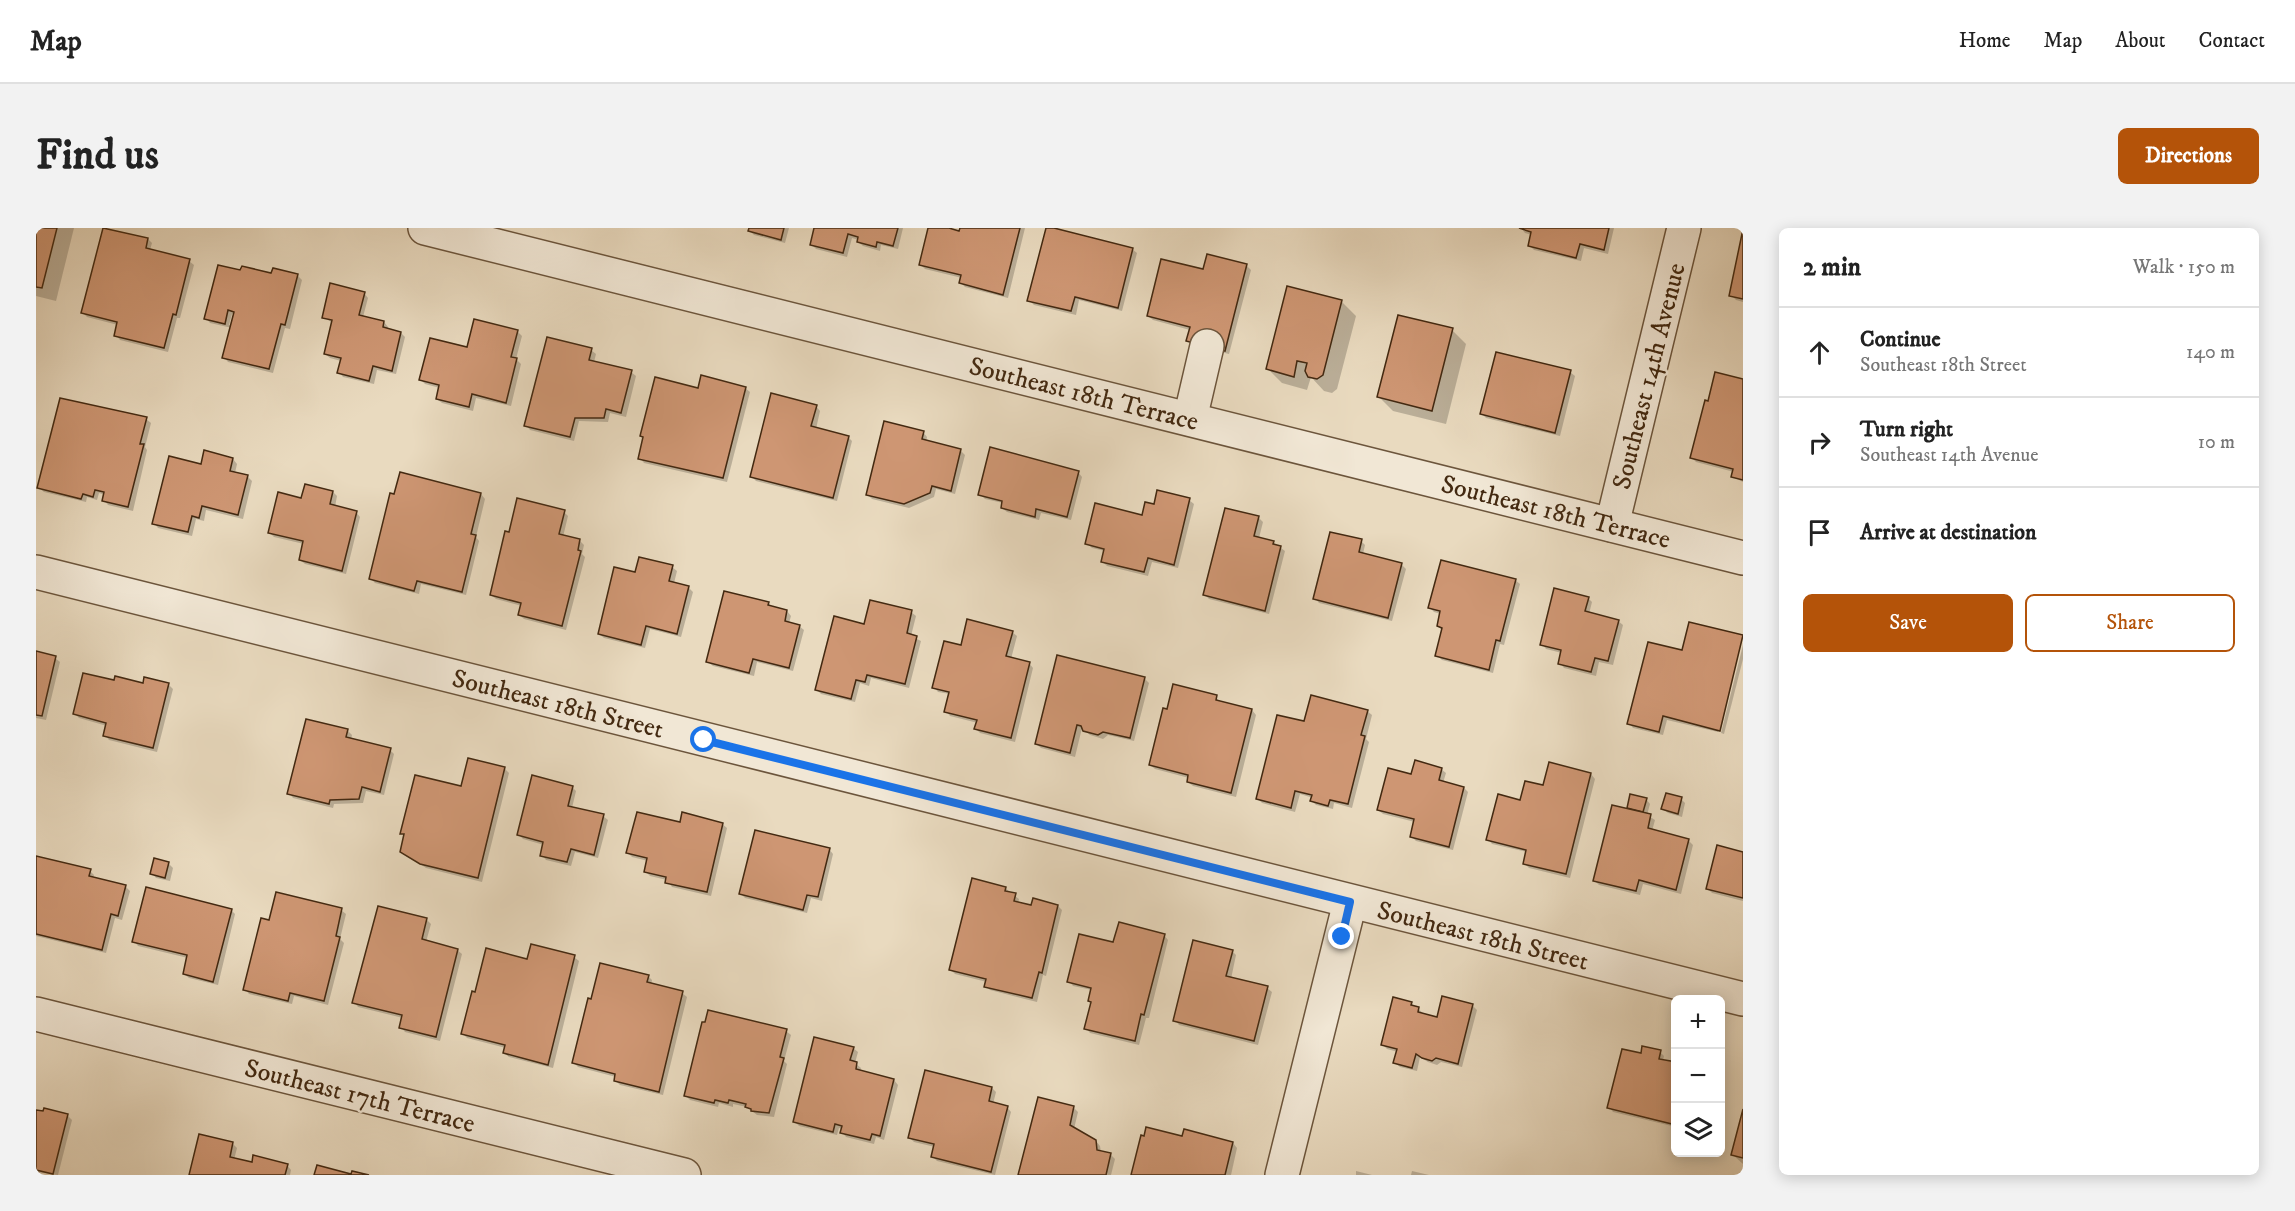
<!DOCTYPE html>
<html lang="en">
<head>
<meta charset="utf-8">
<style>
  body { margin:0; font-family:"IM FELL DW Pica",serif; background:#f2f2f2; color:#222 }
  .controls { position:absolute; right:18px; bottom:18px; display:grid; overflow:hidden; border-radius:9px; box-shadow:0 3px 15px #0003 }
  .controls button { width:54px; height:54px; display:grid; place-items:center; padding:0; border:0; border-bottom:2px solid #e0e0e0; background:#fff; color:#222; font:30px sans-serif }
  .stop { position:absolute; width:18px; height:18px; margin:-14px; border:4px solid #1a73e8; border-radius:50%; background:#fff }
  .stop.end { background:#1a73e8; border-color:#fff; box-shadow:0 2px 6px #0008 }
  .list { margin:0; padding:0; list-style:none }
  h2 { display:flex; justify-content:space-between; align-items:center; height:78px; margin:0; padding:0 24px; font-size:26px }
  h2 small { font-size:20px; font-weight:400; color:#767676 }
  .list li { display:grid; grid-template-columns:39px 1fr auto; gap:18px; align-items:center; box-sizing:border-box; height:90px; padding:0 24px; border-top:2px solid #e0e0e0 }
  .list b { display:block; font-size:22px; white-space:nowrap }
  .list p { margin:0; font-size:20px; white-space:nowrap; color:#767676 }
  .list em { font-size:20px; font-style:normal; color:#767676 }
  .actions { display:flex; gap:12px; padding:18px 24px }
  .actions a { flex:1; padding:14px 0; border:2px solid #b45309; border-radius:9px; text-align:center; font-size:21px; color:#b45309 }
  .actions .main { background:#b45309; color:#fff }
  .icon { flex:none; width:33px; height:33px; fill:none; stroke:currentColor; stroke-width:2; stroke-linecap:round; stroke-linejoin:round }
  .map { position:relative; flex:none; width:1707px; height:947px; overflow:hidden; border-radius:9px }
  header { display:flex; align-items:center; gap:36px; box-sizing:border-box; height:84px; padding:0 30px; background:#fff; border-bottom:2px solid #e0e0e0 }
  header strong { font-size:28px }
  nav { display:flex; gap:33px; margin-inline-start:auto; font-size:21px }
  .intro { display:flex; align-items:center; justify-content:space-between; box-sizing:border-box; height:144px; padding:0 36px }
  h1 { margin:0; font-size:42px }
  .button { padding:15px 27px; border-radius:9px; background:#b45309; color:#fff; font-size:21px; font-weight:700 }
  main { display:flex; gap:36px; padding:0 36px }
  aside { flex:1; background:#fff; border-radius:9px; box-shadow:0 3px 15px #0003 }
  .map>svg:first-child { display:block }
  .shadow { fill:#0003; fill-rule:evenodd }
  .building { fill:#ce9673; stroke:#432911; stroke-width:1.5 }
  .lines { fill:none; stroke-linecap:round; stroke-linejoin:round }
  .minor-casing { stroke:#6c553c; stroke-width:36 }
  .minor { stroke:#f1e7d5; stroke-width:33 }
  .route { stroke:#1a73e8; stroke-width:8 }
  .labels { text-anchor:middle; stroke-width:5; stroke-linejoin:round; paint-order:stroke }
  .street-label { font-size:26px; fill:#432911; stroke:#f1e7d5 }
</style>
</head>
<body>
<header>
<strong>Map</strong>
<nav><a>Home</a><a>Map</a><a>About</a><a>Contact</a></nav>
</header>
<div class="intro"><h1>Find us</h1><a class="button">Directions</a></div>
<main>
<div class="map">
<svg width="1707" height="947" viewBox="0 0 1707 947">
  <rect width="100%" height="100%" fill="#e9dabf"/>
  <filter id="stains"><feTurbulence type="fractalNoise" baseFrequency=".00333" numOctaves="4"/><feColorMatrix values="0 0 0 0 .2 0 0 0 0 .09 0 0 0 0 .02 0 0 0 .5 -.17"/></filter>
  <radialGradient id="worn" r=".72"><stop offset=".6" stop-color="#630" stop-opacity="0"/><stop offset="1" stop-color="#630" stop-opacity=".3"/></radialGradient>
  <!-- shadow -->
  <g class="shadow">
    <polygon points="0,0 38,0 20,73 0,68"/>
    <polygon points="68,0 112,11 116,15 114,22 153,33 158,37 144,90 141,90 132,124 84,112 80,107 82,97 51,89 47,85"/>
    <polygon points="714,0 753,0 749,15 718,7 714,3"/>
    <polygon points="780,0 867,0 862,21 845,17 844,23 827,18 822,14 823,12 816,10 811,29 780,21 776,17"/>
    <polygon points="893,0 907,0 924,4 925,0 989,0 972,70 929,59 925,55 926,50 889,41 884,36"/>
    <polygon points="1012,0 1096,21 1101,25 1086,83 1043,72 1040,87 998,77 993,72"/>
    <polygon points="1485,0 1578,0 1572,26 1548,20 1545,33 1498,22 1493,17 1496,7 1489,5"/>
    <polygon points="1707,7 1707,74 1700,72 1695,67"/>
    <polygon points="1210,37 1215,42 1193,126 1156,117 1151,112 1154,102 1117,92 1112,88 1168,43"/>
    <path d="M238,42l24,6 4,4 -12,49 -5,-1 -12,45 -45,-11 -4,-5 8,-29 -22,-5 -4,-5 35,-46 31,3zM196,86h3l-3,12 -3,-1z"/>
    <polygon points="328,65 332,70 327,89 348,94 352,99 351,102 365,105 369,109 360,146 341,142 338,156 307,149 303,144 305,133 294,130 289,126 297,95 287,89"/>
    <polygon points="1306,74 1320,88 1301,161 1296,165 1288,163 1275,149 1271,162 1246,155 1232,141"/>
    <polygon points="1416,102 1430,116 1410,196 1357,183 1343,169"/>
    <polygon points="481,103 486,108 480,131 485,136 475,178 440,170 437,183 406,175 401,171 404,160 389,156 385,152 432,121"/>
    <polygon points="555,122 560,126 558,134 595,144 600,148 590,189 574,185 572,194 543,193 538,213 494,202 490,197"/>
    <polygon points="1534,144 1539,148 1524,208 1450,190 1446,186"/>
    <polygon points="1707,153 1707,254 1697,249 1698,244 1660,234 1656,230"/>
    <polygon points="709,160 714,164 691,254 608,235 604,230"/>
    <polygon points="780,178 784,183 780,201 812,209 816,213 801,273 720,253 716,249"/>
    <polygon points="110,191 115,195 109,219 111,222 97,283 72,277 68,272 69,267 63,265 61,272 51,269 50,274 8,264 3,260"/>
    <polygon points="887,204 891,209 890,214 924,222 929,227 919,266 900,261 898,269 873,280 836,271 832,267"/>
    <polygon points="197,231 201,236 199,245 212,249 216,253 207,291 170,282 168,293 160,291 156,308 122,300 118,295 166,238"/>
    <polygon points="1042,244 1046,249 1035,292 1005,285 1003,292 971,284 966,280 967,275 949,271 944,266"/>
    <polygon points="297,264 301,268 299,279 320,284 324,289 310,346 269,336 264,332 268,316 238,309 233,304 267,271"/>
    <polygon points="445,266 449,271 440,309 443,313 430,367 385,356 383,366 339,355 335,351"/>
    <polygon points="1153,272 1158,276 1142,340 1116,334 1112,348 1071,338 1066,333 1069,323 1056,320 1051,315 1107,288 1119,278"/>
    <polygon points="528,284 532,288 527,309 544,313 548,317 546,326 549,329 530,402 488,391 483,387 486,378 460,371 455,367"/>
    <polygon points="1222,289 1227,294 1223,310 1237,314 1249,323 1233,386 1173,371 1169,367"/>
    <polygon points="1325,313 1329,317 1327,326 1365,336 1370,341 1356,393 1283,375 1279,370"/>
    <polygon points="636,339 641,343 638,355 652,359 657,364 645,409 614,401 609,420 568,410 563,406 600,346"/>
    <polygon points="1479,352 1484,356 1468,417 1464,416 1457,445 1406,432 1401,427 1407,403 1402,398 1405,386 1398,384 1394,380"/>
    <polygon points="1552,370 1556,374 1553,386 1582,393 1587,397 1577,437 1563,434 1560,448 1528,440 1524,435 1526,425 1510,421 1506,416"/>
    <polygon points="732,375 736,379 751,383 755,388 753,395 763,398 768,402 757,443 721,434 718,448 677,438 672,434"/>
    <polygon points="875,384 880,388 875,408 885,413 873,460 835,450 833,458 824,455 819,474 785,466 781,462 829,398"/>
    <polygon points="1654,395 1707,409 1682,504 1631,492 1627,507 1597,500 1593,495 1647,424"/>
    <polygon points="976,404 981,408 975,431 993,435 997,440 979,514 944,505 940,501 942,495 914,488 910,483 914,466 902,464 898,459 926,419"/>
    <polygon points="1707,417 1707,431 1688,506 1685,505"/>
    <polygon points="0,425 19,430 24,434 10,492 0,490"/>
    <polygon points="1108,450 1113,455 1098,513 1072,507 1067,511 1054,507 1046,500 1039,529 1005,520 1000,516"/>
    <polygon points="79,454 108,457 132,456 137,461 121,524 73,512 69,507 71,498 43,490 39,486"/>
    <polygon points="1180,469 1184,475 1216,482 1220,487 1200,569 1157,558 1152,554 1153,550 1119,541 1114,537 1132,482"/>
    <polygon points="1331,483 1336,487 1330,511 1333,514 1316,580 1298,575 1297,581 1280,577 1276,573 1277,570 1264,566 1259,584 1226,575 1222,571 1269,495"/>
    <polygon points="271,492 312,503 316,507 315,512 354,522 358,526 348,567 330,563 327,575 298,576 297,580 257,570 253,565"/>
    <polygon points="469,541 473,545 446,654 390,640 365,623 369,608 366,605 426,560"/>
    <polygon points="1405,541 1410,545 1407,555 1428,560 1432,564 1417,622 1380,613 1375,608 1379,594 1347,586 1342,582 1376,548"/>
    <polygon points="1555,546 1559,551 1534,650 1493,640 1488,635 1491,624 1456,616 1452,611 1485,574 1508,559"/>
    <polygon points="536,559 540,563 536,580 567,588 572,592 562,630 539,624 535,638 510,632 506,627 508,617 487,611 483,607"/>
    <polygon points="1595,568 1610,571 1614,576 1611,587 1619,592 1616,603 1652,612 1657,617 1645,666 1607,656 1604,667 1563,657 1558,652 1592,582"/>
    <polygon points="1645,571 1649,575 1646,589 1632,585 1627,581"/>
    <polygon points="645,596 686,596 691,600 675,668 636,659 631,652 614,648 610,644 612,633 596,629 592,625"/>
    <polygon points="793,621 797,626 786,673 775,670 771,685 709,670 705,666"/>
    <polygon points="1707,625 1707,673 1676,665 1671,660"/>
    <polygon points="0,629 54,643 58,647 57,650 89,658 94,663 86,692 79,690 70,725 0,708"/>
    <polygon points="132,635 137,640 134,653 120,650 116,645"/>
    <polygon points="969,660 983,671 982,676 996,679 1022,678 1026,682 1010,748 1007,747 1001,774 954,762 949,758 951,754 919,746 915,742"/>
    <polygon points="195,682 199,686 182,757 153,750 148,746 152,730 102,718 98,713"/>
    <polygon points="305,682 310,686 304,711 308,715 292,777 258,768 256,776 213,766 209,761 234,693"/>
    <polygon points="390,691 395,696 390,714 421,722 426,726 404,813 369,804 365,799 367,790 322,779 318,774"/>
    <polygon points="1128,707 1132,712 1113,790 1110,790 1103,817 1054,805 1050,800 1056,775 1053,773 1056,762 1037,758 1033,753 1079,716"/>
    <polygon points="1196,723 1200,727 1195,751 1231,760 1236,764 1222,817 1143,797 1139,792"/>
    <polygon points="538,729 543,733 517,840 473,829 468,825 470,820 431,810 427,806 440,766 492,733"/>
    <polygon points="612,748 616,752 615,757 646,765 651,769 627,867 584,857 579,852 580,849 542,839 538,835"/>
    <polygon points="1375,775 1387,785 1386,787 1402,791 1436,777 1441,782 1426,839 1405,834 1401,837 1392,834 1384,829 1381,843 1364,839 1359,835 1362,824 1351,821 1347,817"/>
    <polygon points="750,803 755,807 748,833 751,836 738,889 721,887 711,879 697,876 697,879 683,875 682,879 654,872 649,867"/>
    <polygon points="817,820 822,824 819,835 825,840 824,844 858,852 862,857 848,912 840,909 838,916 810,909 806,904 807,901 803,900 801,907 763,898 759,894"/>
    <polygon points="1624,824 1628,828 1627,833 1640,836 1640,899 1577,884 1573,879 1606,827"/>
    <polygon points="956,860 960,864 957,876 971,879 975,884 959,947 901,933 897,929 899,919 878,914 873,909"/>
    <polygon points="1037,879 1042,884 1038,901 1060,913 1064,918 1065,924 1075,927 1079,931 1075,947 984,947"/>
    <polygon points="0,883 31,887 36,892 22,947 0,944"/>
    <polygon points="1707,887 1707,936 1697,927"/>
    <polygon points="164,908 197,916 201,920 198,932 217,936 251,937 255,942 254,947 154,947"/>
    <polygon points="1147,910 1197,915 1201,920 1195,947 1097,947"/>
    <polygon points="1320,943 1336,947 1320,947"/>
    <polygon points="1376,943 1393,947 1375,947"/>
  </g>
  <!-- building -->
  <g class="building">
    <polygon points="0,0 21,0 6,60 0,59"/>
    <polygon points="67,0 112,10 110,20 154,31 140,87 137,86 128,120 78,108 81,94 45,85"/>
    <polygon points="713,0 748,0 745,12 712,3"/>
    <polygon points="778,0 862,0 857,18 841,14 840,19 821,14 822,9 812,6 807,25 774,17"/>
    <polygon points="892,0 913,0 923,3 924,0 984,0 967,67 923,55 925,47 883,37"/>
    <polygon points="1010,0 1018,0 1097,20 1082,80 1039,69 1035,83 991,73"/>
    <polygon points="1483,0 1573,0 1568,22 1544,16 1540,30 1492,18 1495,4"/>
    <polygon points="1707,1 1707,71 1693,68"/>
    <polygon points="1171,26 1211,36 1189,123 1150,113 1154,99 1111,88 1125,31 1167,41"/>
    <polygon points="182,37 204,42 206,38 235,45 237,40 262,46 249,97 245,96 233,141 186,130 198,84 192,82 189,96 168,91"/>
    <polygon points="294,55 329,64 323,87 348,93 347,99 365,104 356,143 337,138 333,153 301,145 305,130 288,126 296,92 286,90"/>
    <polygon points="1251,58 1306,72 1287,147 1281,151 1272,149 1269,143 1271,135 1261,133 1258,149 1230,141"/>
    <polygon points="1362,87 1417,100 1396,183 1341,169"/>
    <polygon points="438,91 482,102 475,129 481,130 470,175 436,166 433,179 400,171 403,157 383,152 394,110 431,119"/>
    <polygon points="511,109 556,120 553,132 596,142 585,185 570,181 568,190 539,190 534,209 488,198"/>
    <polygon points="1460,124 1535,142 1519,205 1444,186"/>
    <polygon points="1679,144 1707,151 1707,252 1695,249 1697,241 1654,230 1669,172 1672,173"/>
    <polygon points="665,147 710,159 687,250 602,231 607,209 604,208 619,149 662,160"/>
    <polygon points="735,165 781,177 775,198 813,208 797,270 714,249"/>
    <polygon points="24,170 111,189 104,216 108,216 92,279 66,273 68,264 59,262 57,269 47,266 45,271 1,260"/>
    <polygon points="848,193 888,203 886,211 925,221 915,263 896,258 894,265 868,276 830,267"/>
    <polygon points="954,219 1043,243 1031,289 1000,281 999,289 965,280 966,273 942,267"/>
    <polygon points="168,222 197,230 194,243 212,247 202,287 166,278 163,290 156,288 152,304 116,296 133,228 165,236"/>
    <polygon points="364,244 445,265 435,306 440,307 426,364 381,353 378,363 333,351 354,265 358,266"/>
    <polygon points="269,256 297,263 294,276 321,283 306,343 263,332 267,313 232,305 242,264 265,270"/>
    <polygon points="1121,262 1154,270 1138,337 1112,330 1108,344 1065,334 1068,321 1049,316 1059,275 1106,287 1109,274 1118,276"/>
    <polygon points="481,270 529,282 523,306 544,311 542,322 545,323 526,398 482,387 485,375 454,367 469,303 473,304"/>
    <polygon points="1189,280 1223,288 1218,308 1238,313 1237,316 1245,318 1229,383 1167,367"/>
    <polygon points="1294,304 1326,311 1323,324 1366,335 1352,390 1277,371"/>
    <polygon points="603,329 637,337 633,353 653,358 641,406 610,398 605,417 562,406 578,339 599,344"/>
    <polygon points="1405,332 1480,351 1464,413 1460,412 1453,442 1399,428 1406,400 1401,398 1404,383 1392,380"/>
    <polygon points="1518,360 1553,369 1549,383 1583,392 1572,433 1559,430 1555,444 1522,436 1525,422 1504,417"/>
    <polygon points="688,363 733,374 732,377 751,382 749,393 764,397 753,440 717,431 713,445 670,434"/>
    <polygon points="834,372 876,382 871,405 881,408 869,456 831,447 829,454 820,452 815,471 779,462 798,388 828,396"/>
    <polygon points="931,391 977,403 970,428 994,434 975,510 938,501 941,492 908,484 913,464 896,460 908,413 925,417"/>
    <polygon points="1653,394 1707,407 1684,503 1627,488 1623,504 1591,496 1612,414 1646,422"/>
    <polygon points="0,423 20,428 6,488 0,487"/>
    <polygon points="1021,427 1109,449 1094,510 1067,504 1062,507 1047,503 1045,498 1041,497 1034,525 999,516"/>
    <polygon points="47,445 78,452 79,448 107,455 108,449 133,455 117,520 67,508 70,495 37,486"/>
    <polygon points="1137,456 1181,467 1180,472 1216,481 1195,565 1151,554 1152,547 1113,537 1127,480 1131,481"/>
    <polygon points="1275,467 1332,482 1325,507 1329,508 1312,576 1294,572 1292,578 1274,573 1276,567 1259,563 1255,580 1220,571 1241,487 1268,493"/>
    <polygon points="270,491 312,501 310,509 355,520 344,564 326,559 323,571 294,572 293,576 251,566"/>
    <polygon points="432,530 469,539 442,650 384,636 364,624 368,606 364,606 379,547 425,558"/>
    <polygon points="1379,532 1406,540 1403,552 1428,559 1413,619 1374,609 1378,591 1341,582 1352,540 1375,546"/>
    <polygon points="1513,534 1555,545 1530,646 1487,636 1490,622 1450,612 1462,566 1484,572 1489,553 1507,557"/>
    <polygon points="496,547 537,558 532,578 568,586 558,627 535,621 531,634 504,628 507,614 481,607"/>
    <polygon points="1630,565 1646,569 1642,586 1625,581"/>
    <polygon points="1594,566 1611,570 1607,584 1591,580"/>
    <polygon points="1576,577 1615,586 1612,600 1653,611 1640,662 1603,652 1600,663 1557,653"/>
    <polygon points="601,584 644,594 646,584 687,595 671,664 629,655 630,649 608,644 611,630 590,625"/>
    <polygon points="719,602 794,620 782,669 771,667 767,682 703,666"/>
    <polygon points="1681,617 1707,624 1707,670 1670,661"/>
    <polygon points="0,628 55,641 53,648 90,657 82,688 75,686 66,722 0,706"/>
    <polygon points="118,630 133,634 129,650 114,646"/>
    <polygon points="936,650 970,659 969,663 980,665 978,673 995,677 997,670 1022,677 1006,745 1003,744 996,770 948,759 950,751 913,742"/>
    <polygon points="110,659 196,681 177,754 147,746 151,727 96,714"/>
    <polygon points="240,664 306,680 300,708 304,709 288,773 254,765 252,773 207,762 225,690 233,692"/>
    <polygon points="342,678 391,690 386,711 422,721 400,809 363,800 366,787 316,775"/>
    <polygon points="1083,694 1129,706 1108,787 1105,786 1099,813 1048,801 1055,774 1052,773 1055,760 1031,754 1043,706 1077,714"/>
    <polygon points="1157,712 1197,722 1190,748 1232,758 1218,813 1137,793"/>
    <polygon points="495,716 539,727 512,837 467,825 469,817 425,806 436,763 439,764 450,720 491,731"/>
    <polygon points="564,735 613,747 611,754 647,763 623,864 578,853 579,846 536,835 552,770 555,771"/>
    <polygon points="1406,768 1437,776 1422,836 1400,830 1396,833 1386,830 1380,826 1376,840 1357,835 1361,821 1345,817 1357,769 1376,774 1375,777 1383,779 1382,784 1401,789"/>
    <polygon points="672,782 751,801 744,829 748,830 733,885 715,883 715,881 709,879 710,876 693,872 692,875 679,872 678,875 648,868 666,794 669,794"/>
    <polygon points="778,809 818,819 814,832 821,834 820,841 858,851 844,908 836,906 834,912 804,905 806,898 799,896 797,904 757,894"/>
    <polygon points="1606,818 1625,822 1623,831 1640,834 1640,897 1571,880 1586,821 1605,825"/>
    <polygon points="889,842 956,859 953,873 972,878 955,944 895,929 898,916 872,910"/>
    <polygon points="1002,869 1038,878 1034,897 1060,912 1061,922 1075,925 1070,947 982,947"/>
    <polygon points="8,880 32,886 17,946 0,942 0,882 7,883"/>
    <polygon points="1707,881 1707,930 1695,927"/>
    <polygon points="1110,899 1146,908 1148,901 1197,914 1189,947 1095,947 1105,907 1108,908"/>
    <polygon points="163,906 197,914 194,929 216,934 217,927 252,936 249,947 153,947"/>
    <polygon points="281,937 315,946 316,943 333,947 278,947"/>
  </g>
  <g class="lines">
    <defs>
      <g id="minor">
        <polyline points="389,0 1707,330"/>
        <polyline points="1154,191 1171,118"/>
        <polyline points="1576,297 1648,0"/>
        <polyline points="0,344 1707,771"/>
        <polyline points="0,786 648,947"/>
        <polyline points="1246,947 1314,674"/>
      </g>
    </defs>
    <!-- minor casing -->
    <use href="#minor" class="minor-casing"/>
    <!-- minor -->
    <use href="#minor" class="minor"/>
  </g>
  <g class="lines">
    <!-- route -->
    <polyline class="route" points="668,512 1314,674 1306,709"/>
  </g>
  <g class="labels">
    <!-- street labels -->
    <g class="street-label">
      <text transform="translate(1612 148) rotate(-76)" y="9">Southeast 14th Avenue</text>
      <text transform="translate(1048 165) rotate(14)" y="9">Southeast 18th Terrace</text>
      <text transform="translate(1520 283) rotate(14)" y="9">Southeast 18th Terrace</text>
      <text transform="translate(522 475) rotate(14)" y="9">Southeast 18th Street</text>
      <text transform="translate(1447 707) rotate(14)" y="9">Southeast 18th Street</text>
      <text transform="translate(324 867) rotate(14)" y="9">Southeast 17th Terrace</text>
    </g>
  </g>
  <rect width="100%" height="100%" filter="url(#stains)"/>
  <rect width="100%" height="100%" fill="url(#worn)"/>
</svg>
<div class="controls">
<button>+</button>
<button>−</button>
<button><svg class="icon" aria-label="layers" viewBox="0 0 24 24"><path d="M12 4l9 5-9 5-9-5zM3 14l9 5 9-5"/></svg></button>
</div>
<div class="stop" style="left:668px;top:512px"></div>
<div class="stop end" style="left:1306px;top:709px"></div>
</div>
<aside>
<h2>2 min<small>Walk · 150 m</small></h2>
<ul class="list">
<li><svg class="icon" aria-label="ahead" viewBox="0 0 24 24"><path d="M12 20V5M6 11l6-6 6 6"/></svg><div><b>Continue</b><p>Southeast 18th Street</p></div><em>140 m</em></li>
<li><svg class="icon" aria-label="right" viewBox="0 0 24 24"><path d="M7 20v-9h11M14 6l5 5-5 5"/></svg><div><b>Turn right</b><p>Southeast 14th Avenue</p></div><em>10 m</em></li>
<li><svg class="icon" aria-label="arrive" viewBox="0 0 24 24"><path d="M6 21V4h12l-3 4 3 4H6"/></svg><div><b>Arrive at destination</b></div></li>
</ul>
<div class="actions"><a class="main">Save</a><a>Share</a></div>
</aside>
</main>
</body>
</html>
